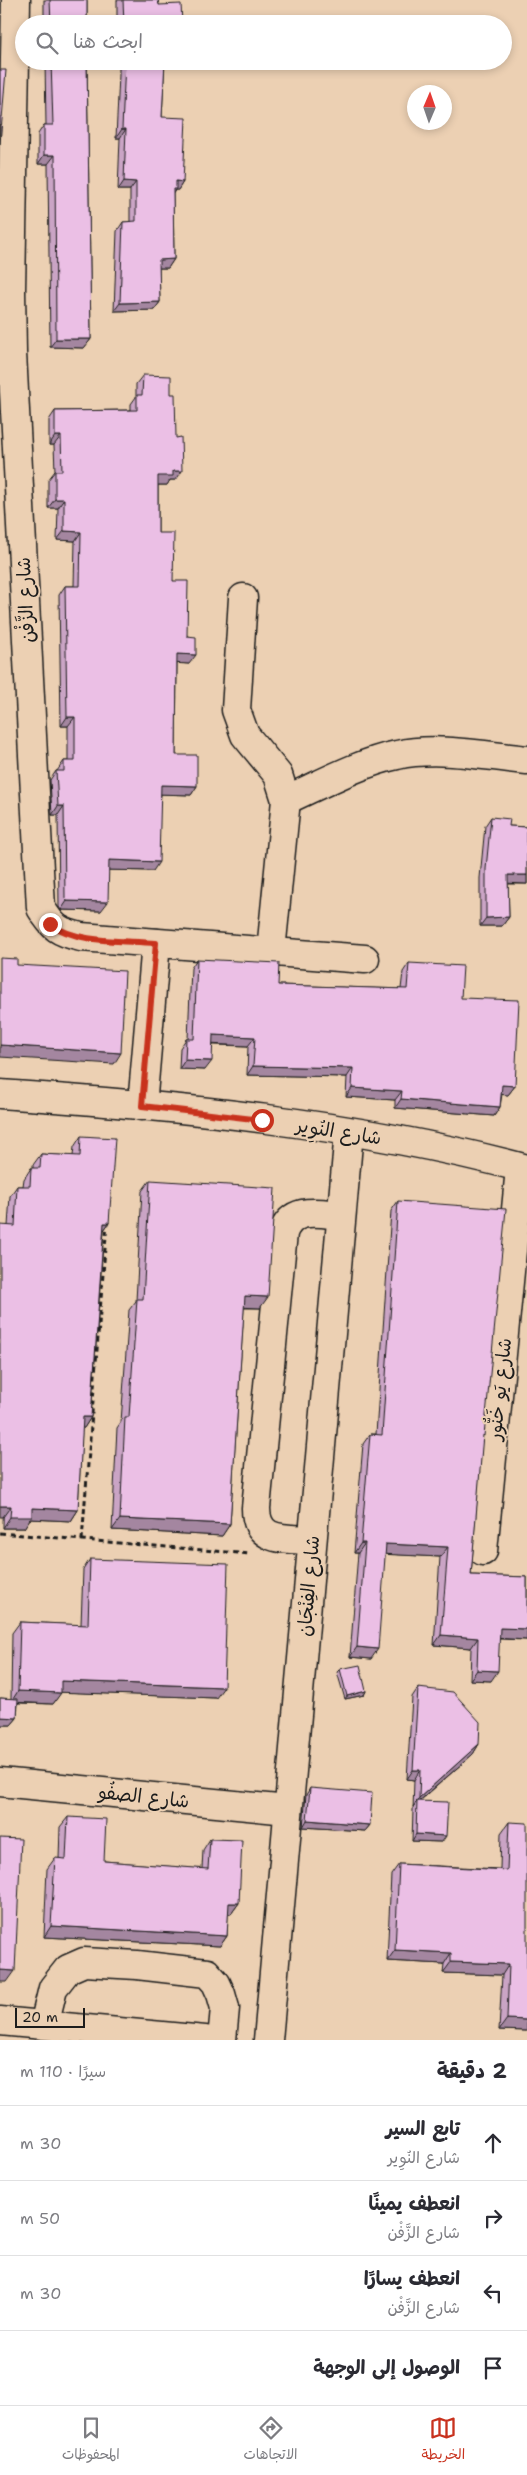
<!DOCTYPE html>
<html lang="ar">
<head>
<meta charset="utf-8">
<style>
  body { margin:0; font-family:"Shantell Sans","Playpen Sans Arabic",sans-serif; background:#f7f7f7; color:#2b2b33; direction:rtl }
  .compass { position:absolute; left:407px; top:85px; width:45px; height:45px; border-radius:50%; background:#fff; box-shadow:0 2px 8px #0003; rotate:2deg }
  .scale { position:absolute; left:15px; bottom:12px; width:70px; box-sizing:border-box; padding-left:5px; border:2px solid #1c1c1c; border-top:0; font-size:14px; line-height:18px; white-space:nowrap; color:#1c1c1c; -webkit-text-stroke:4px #ecd0b3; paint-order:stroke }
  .stop { position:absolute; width:15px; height:15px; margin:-11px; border:4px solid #c8321e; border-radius:50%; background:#fff }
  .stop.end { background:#c8321e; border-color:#fff; box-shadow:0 1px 5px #0008 }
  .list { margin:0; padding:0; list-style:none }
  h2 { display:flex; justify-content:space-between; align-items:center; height:65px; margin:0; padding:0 20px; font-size:21px }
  h2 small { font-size:16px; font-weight:400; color:#7c7c81 }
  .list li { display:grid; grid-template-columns:32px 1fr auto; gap:15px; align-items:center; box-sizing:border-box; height:75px; padding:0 20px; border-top:1px solid #e1e1e2 }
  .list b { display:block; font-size:19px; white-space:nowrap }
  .list p { margin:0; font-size:16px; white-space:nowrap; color:#7c7c81 }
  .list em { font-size:16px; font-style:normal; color:#7c7c81 }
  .icon { flex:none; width:28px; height:28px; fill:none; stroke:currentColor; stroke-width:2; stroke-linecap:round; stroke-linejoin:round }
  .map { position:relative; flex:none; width:527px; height:2040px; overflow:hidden; direction:ltr }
  .search { position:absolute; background:#fff; box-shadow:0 2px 8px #0003; left:15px; right:15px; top:15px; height:55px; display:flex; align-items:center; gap:12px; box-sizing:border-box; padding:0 18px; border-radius:28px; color:#7c7c81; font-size:19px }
  .sheet { height:365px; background:#fff }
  nav { display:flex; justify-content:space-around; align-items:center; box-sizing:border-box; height:70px; border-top:1px solid #e1e1e2; background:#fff; font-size:14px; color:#7c7c81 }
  nav a { display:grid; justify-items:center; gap:2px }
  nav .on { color:#c8321e }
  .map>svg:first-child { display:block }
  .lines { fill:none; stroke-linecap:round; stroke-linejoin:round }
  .minor-casing { stroke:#1c1c1c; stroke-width:31 }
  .path { stroke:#1c1c1c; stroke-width:3; stroke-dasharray:5 4; stroke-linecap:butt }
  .minor { stroke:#ecd0b3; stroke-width:28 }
  .wall { fill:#caa4c5; stroke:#1c1c1c }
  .shaded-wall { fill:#a486a0; stroke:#1c1c1c }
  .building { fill:#ebbfe5; stroke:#1c1c1c }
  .route { stroke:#c8321e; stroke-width:6 }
  .labels { text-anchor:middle; stroke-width:4; stroke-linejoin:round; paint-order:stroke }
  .street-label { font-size:19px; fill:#1c1c1c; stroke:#ecd0b3 }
</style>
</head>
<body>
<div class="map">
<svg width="527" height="2040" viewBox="0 0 527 2040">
  <rect width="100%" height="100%" fill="#ecd0b3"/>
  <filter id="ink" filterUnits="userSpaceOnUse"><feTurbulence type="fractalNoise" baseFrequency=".02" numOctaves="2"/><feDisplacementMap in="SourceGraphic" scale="10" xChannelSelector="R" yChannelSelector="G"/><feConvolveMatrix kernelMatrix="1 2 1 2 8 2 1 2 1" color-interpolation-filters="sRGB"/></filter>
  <g filter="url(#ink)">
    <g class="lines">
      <defs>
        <g id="minor">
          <path d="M16,0l-5,291 1,62 29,555c12,20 18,24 40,29l284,22"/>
          <polyline points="243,598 236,710 245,735 278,775 286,800 271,951"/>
          <path d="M286,800c33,-15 76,-38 111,-45 39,-9 90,1 130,5"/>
          <path d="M0,1094c176,12 356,29 527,75"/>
          <polyline points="142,1106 156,943"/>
          <path d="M312,1540c-27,-2 -56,3 -56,-32l27,-275c9,-27 35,-20 58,-18"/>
          <polyline points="483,1551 520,1168"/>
          <polyline points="0,1782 288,1810"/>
          <polyline points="0,2021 205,2040"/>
          <polyline points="44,2025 53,1988 68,1969 84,1962 137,1965 207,1973 216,1983 221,1994 225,2008 222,2040"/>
          <polyline points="268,2040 349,1132"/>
        </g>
      </defs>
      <!-- minor casing -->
      <use href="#minor" class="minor-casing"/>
      <!-- path -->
      <g class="path">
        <polyline points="0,1533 251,1554"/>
        <polyline points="82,1540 107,1223"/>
      </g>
      <!-- minor -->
      <use href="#minor" class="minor"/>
    </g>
    <!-- wall -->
    <g class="wall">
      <rect x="44" y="0" width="43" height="24"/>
      <polygon points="117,0 158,0 159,5 182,24 117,24"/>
      <polygon points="45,61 87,61 91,339 84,348 50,347 48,164 38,164 38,134 44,125 46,125"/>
      <polygon points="119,61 165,61 162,117 183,182 178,190 175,190 173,194 174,259 168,268 159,268 160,302 154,310 114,311 117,231 123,222 130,222 130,190 118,190 120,138 116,138 119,75"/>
      <polygon points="143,375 171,394 176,480 170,480 167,485 158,485 158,533 173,581 187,636 189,664 177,663 176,755 197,786 191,795 161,794 153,871 108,870 101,911 61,910 59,907 58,815 52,815 50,780 56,771 57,771 64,761 68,761 68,726 61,726 59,595 65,586 74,586 75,541 57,540 58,508 48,508 48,480 55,471 54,445 49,445 49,420 55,411 131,410 131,404 136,397 136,384"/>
      <polygon points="491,817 509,826 527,827 527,884 508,884 509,917 502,926 480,926 480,878 485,826"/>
      <polygon points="197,959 278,985 401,989 403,972 409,963 461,998 515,1086 508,1095 502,1094 500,1107 494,1116 395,1108 395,1100 346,1097 347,1077 247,1075 248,1046 213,1045 205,1070 179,1069 180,1048 186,1039 188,1039 191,968"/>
      <polygon points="81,1136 109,1223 104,1230 91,1417 84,1428 82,1428 78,1510 71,1521 30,1519 24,1528 3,1528 8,1226 10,1196 17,1186 23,1186 24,1179 31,1168 33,1168 33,1165 41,1154 73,1156 74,1147"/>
      <polygon points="150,1180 260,1308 244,1308 230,1524 222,1536 112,1530 117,1428 121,1422 129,1310 136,1301 142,1191"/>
      <polygon points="398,1201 482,1438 471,1575 527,1577 527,1640 499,1639 491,1681 470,1680 471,1648 434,1645 440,1557 385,1554 371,1659 350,1657 358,1553 354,1553 363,1444 370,1434 376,1434 391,1211"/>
      <polygon points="90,1559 216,1698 61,1692 53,1704 18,1703 17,1718 11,1725 0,1725 0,1698 11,1699 12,1633 20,1622 81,1625 83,1570"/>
      <polygon points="340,1669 366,1691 364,1695 345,1699 337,1672"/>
      <polygon points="418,1688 479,1744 473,1754 420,1801 442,1842 412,1841 414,1780 407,1779 412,1697"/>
      <polygon points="310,1788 370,1825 365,1831 303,1827 306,1795"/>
      <polygon points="68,1817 104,1861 202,1869 203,1850 210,1839 239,1903 231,1914 228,1913 227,1936 220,1946 44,1937 47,1869 55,1858 59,1859 60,1827"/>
      <polygon points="509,1822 527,2031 499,2030 502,1975 443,1973 444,1964 387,1961 391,1875 399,1864 500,1869 501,1833"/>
    </g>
    <!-- shaded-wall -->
    <g class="shaded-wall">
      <polygon points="122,129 126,129 120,138 116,138"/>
      <polygon points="44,155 55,155 48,164 38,164"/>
      <polygon points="124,181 136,182 130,190 118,190"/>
      <polygon points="176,181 183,182 178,190 175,190 170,198 167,197"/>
      <polygon points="174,259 168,268 153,268 159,260"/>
      <polygon points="160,302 154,310 114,311 120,303"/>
      <polygon points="56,339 91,339 84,348 50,347"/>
      <polygon points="55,436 61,436 54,445 49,445"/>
      <polygon points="173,471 182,471 176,480 170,480 167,485 152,485 158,476"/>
      <polygon points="55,499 64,499 58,508 48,508"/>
      <polygon points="64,531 81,532 75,541 57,540"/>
      <polygon points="177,654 196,655 189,664 170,663"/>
      <polygon points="67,717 75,717 68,726 61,726"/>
      <polygon points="161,785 197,786 191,795 155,794"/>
      <polygon points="58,806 64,806 58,815 52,815"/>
      <polygon points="109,860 159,862 153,871 102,870"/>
      <polygon points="508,875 527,875 527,884 502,883"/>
      <polygon points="67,901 108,902 101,911 61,910"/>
      <polygon points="509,917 502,926 480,926 486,918"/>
      <polygon points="213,1035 255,1037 248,1046 207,1044"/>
      <polygon points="0,1045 121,1053 114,1064 0,1057"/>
      <polygon points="185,1060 212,1061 205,1070 179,1069"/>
      <polygon points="253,1066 353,1068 347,1077 247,1075"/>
      <polygon points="502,1085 515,1086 508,1095 496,1094"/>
      <polygon points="352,1088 402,1091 395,1100 346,1097"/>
      <polygon points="401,1099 500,1107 494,1116 395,1108"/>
      <polygon points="104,1223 109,1223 101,1234"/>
      <polygon points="245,1296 268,1297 260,1308 237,1307"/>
      <polygon points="83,1417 91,1417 84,1428 75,1428"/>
      <polygon points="0,1506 11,1506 3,1517 0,1517"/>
      <polygon points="32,1508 78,1510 71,1521 30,1519 24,1528 3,1528 10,1517"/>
      <polygon points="120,1519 230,1524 222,1536 112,1530"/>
      <polygon points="361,1543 365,1543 358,1553 354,1553"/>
      <polygon points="386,1544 448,1547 440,1557 379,1554"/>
      <polygon points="500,1628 527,1629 527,1640 493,1638"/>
      <polygon points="441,1635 478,1638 471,1648 434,1645"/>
      <polygon points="357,1647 378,1649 371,1659 350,1657"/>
      <polygon points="477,1670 498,1671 491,1681 470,1680"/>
      <polygon points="61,1681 224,1687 216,1698 54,1692"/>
      <polygon points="18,1691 61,1693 53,1704 11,1702"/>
      <polygon points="366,1691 364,1695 345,1699 347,1696"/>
      <polygon points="0,1717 17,1718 11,1725 0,1725"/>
      <polygon points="479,1744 473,1754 417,1803 417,1801 413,1807 419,1798"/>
      <polygon points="413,1770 420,1770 414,1780 407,1779"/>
      <polygon points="307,1820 370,1825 365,1831 303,1827"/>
      <polygon points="416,1834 446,1836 442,1842 412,1841"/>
      <polygon points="229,1903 239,1903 231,1914 221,1913"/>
      <polygon points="51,1926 227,1936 220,1946 44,1937"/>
      <polygon points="395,1950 451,1953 444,1964 387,1961"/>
      <polygon points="451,1962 509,1964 502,1975 443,1973"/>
      <polygon points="0,1970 15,1971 7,1982 0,1982"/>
      <polygon points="507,2019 527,2020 527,2031 499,2030"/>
    </g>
    <!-- building -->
    <g class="building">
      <polygon points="50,0 87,0 87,24 51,24"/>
      <polygon points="123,0 158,0 159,5 181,4 182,24 124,24"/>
      <polygon points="51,61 87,61 91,339 56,339 55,155 44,155 44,125 53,125"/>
      <polygon points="125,61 165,61 162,117 186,118 183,182 176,181 176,189 173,189 174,259 159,260 160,302 120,303 123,222 136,221 136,182 124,181 126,129 122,129"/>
      <polygon points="0,70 6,70 0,144"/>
      <polygon points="143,375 171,376 171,394 175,394 176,438 181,437 182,471 173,471 173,476 158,476 158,533 174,533 173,581 188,581 187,636 196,637 196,655 177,654 176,755 197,755 197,786 161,785 159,862 109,860 108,902 67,901 65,898 64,806 58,806 56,771 64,771 64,761 75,761 75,717 67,717 65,586 80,586 81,532 64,531 64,499 55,499 55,471 62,471 61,436 55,436 55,411 137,410 137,395 142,395"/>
      <polygon points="491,817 510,819 509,826 527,827 527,875 508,875 509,917 486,918 486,869"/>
      <polygon points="0,958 17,959 17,965 125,971 121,1053 0,1045"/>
      <polygon points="197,959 279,963 278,985 407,989 409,963 463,966 461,998 519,1000 515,1086 502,1085 500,1107 401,1099 402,1091 352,1088 353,1068 253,1066 255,1037 213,1035 212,1061 185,1060 186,1039 194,1039"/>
      <polygon points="81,1136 115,1138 109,1223 104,1223 91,1417 83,1417 78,1510 32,1508 32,1517 10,1517 11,1506 0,1506 0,1225 15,1226 17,1186 30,1186 31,1168 40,1168 41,1154 80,1156"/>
      <polygon points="150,1180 275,1188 268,1297 245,1296 230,1524 120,1519 125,1417 129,1417 137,1299 143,1299"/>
      <polygon points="398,1201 506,1209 484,1436 483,1435 471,1575 527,1577 527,1629 500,1628 498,1671 477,1670 478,1638 441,1635 448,1547 386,1544 378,1649 357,1647 365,1543 361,1543 370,1434 382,1435"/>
      <polygon points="90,1559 228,1564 224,1687 61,1681 61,1693 18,1691 20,1622 88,1625"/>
      <polygon points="360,1665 366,1691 347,1696 340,1669"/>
      <polygon points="418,1688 453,1692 480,1722 479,1744 419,1798 420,1770 413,1770"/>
      <polygon points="0,1698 18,1699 17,1718 0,1717"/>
      <polygon points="310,1788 372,1793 370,1825 307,1820"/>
      <polygon points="417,1801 448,1802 446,1836 416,1834"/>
      <polygon points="68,1817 106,1819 104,1861 208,1869 210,1839 242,1840 239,1903 229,1903 227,1936 51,1926 55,1858 66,1859"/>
      <polygon points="509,1822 527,1823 527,2020 507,2019 509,1964 451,1962 451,1953 395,1950 399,1864 507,1870"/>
      <polygon points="0,1838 21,1839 15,1971 0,1970"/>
    </g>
  </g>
  <g class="lines" filter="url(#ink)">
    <!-- route -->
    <path class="route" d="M50,924c29,20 71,16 106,19l-14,163 120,14"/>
  </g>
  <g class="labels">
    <!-- street labels -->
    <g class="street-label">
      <text transform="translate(25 600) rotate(-93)" y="7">شارع الزَّفْن</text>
      <text transform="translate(339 1131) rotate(9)" y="7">شارع النُوِير</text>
      <text transform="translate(499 1389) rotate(-84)" y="7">شارع يَو خَنُّور</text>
      <text transform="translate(308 1586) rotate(-85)" y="7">شارع الفِنْجَان</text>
      <text transform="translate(144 1796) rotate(6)" y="7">شارع الصفُو</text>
    </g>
  </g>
</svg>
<svg class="compass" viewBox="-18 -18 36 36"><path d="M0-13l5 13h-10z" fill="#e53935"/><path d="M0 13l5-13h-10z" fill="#7c7c81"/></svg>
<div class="scale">20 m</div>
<div class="stop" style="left:262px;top:1120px"></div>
<div class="stop end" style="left:50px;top:924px"></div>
<div class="search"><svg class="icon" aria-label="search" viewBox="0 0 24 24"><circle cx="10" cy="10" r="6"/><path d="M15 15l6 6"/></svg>ابحث هنا</div>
</div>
<section class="sheet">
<h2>2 دقيقة<small>سيرًا · 110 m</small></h2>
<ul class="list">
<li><svg class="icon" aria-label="ahead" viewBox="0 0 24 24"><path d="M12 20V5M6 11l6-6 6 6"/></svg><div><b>تابع السير</b><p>شارع النُوِير</p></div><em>30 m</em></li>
<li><svg class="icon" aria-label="right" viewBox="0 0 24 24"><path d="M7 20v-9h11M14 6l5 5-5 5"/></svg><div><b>انعطف يمينًا</b><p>شارع الزَّفْن</p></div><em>50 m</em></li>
<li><svg class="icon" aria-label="left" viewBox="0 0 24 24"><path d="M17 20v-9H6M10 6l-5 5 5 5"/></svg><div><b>انعطف يسارًا</b><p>شارع الزَّفْن</p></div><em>30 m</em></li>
<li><svg class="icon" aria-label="arrive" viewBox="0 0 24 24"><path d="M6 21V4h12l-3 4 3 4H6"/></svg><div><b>الوصول إلى الوجهة</b></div></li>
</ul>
</section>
<nav>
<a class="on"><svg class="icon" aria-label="map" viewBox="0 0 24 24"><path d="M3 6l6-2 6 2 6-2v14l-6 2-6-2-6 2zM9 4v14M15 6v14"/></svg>الخريطة</a>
<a><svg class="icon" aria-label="directions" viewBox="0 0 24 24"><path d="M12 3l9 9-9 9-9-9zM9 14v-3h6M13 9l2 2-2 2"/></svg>الاتجاهات</a>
<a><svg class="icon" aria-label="saved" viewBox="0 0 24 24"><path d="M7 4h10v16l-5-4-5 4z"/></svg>المحفوظات</a>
</nav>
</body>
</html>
